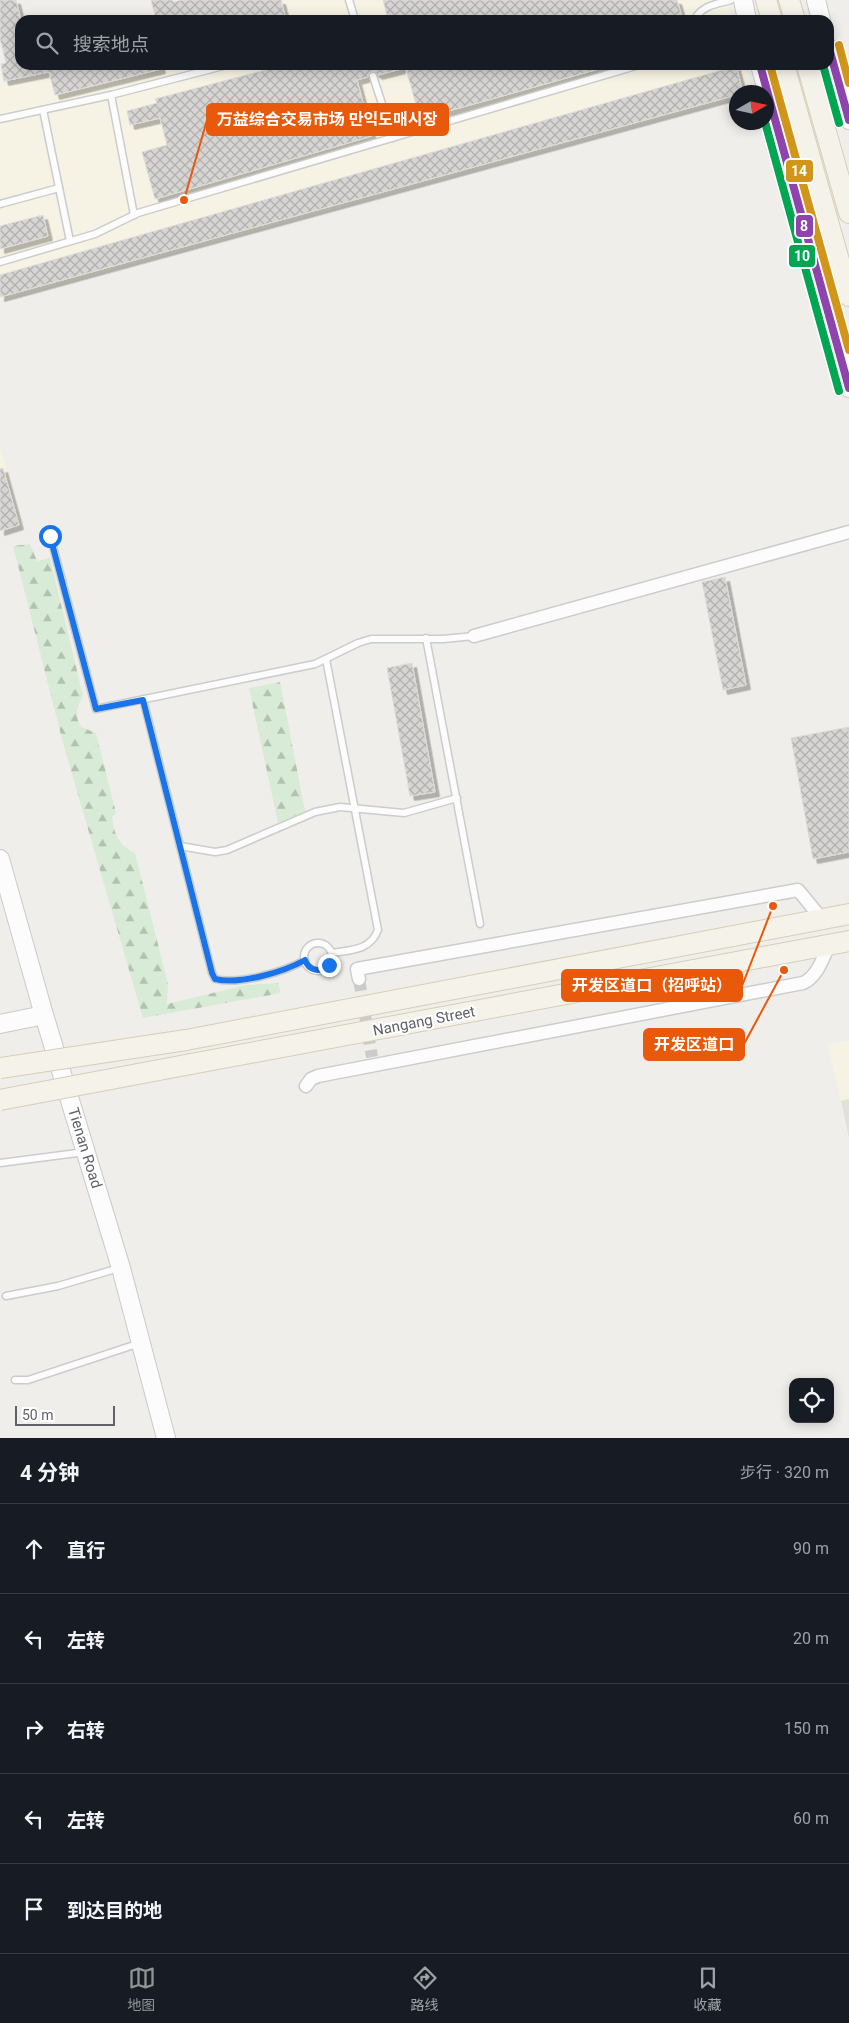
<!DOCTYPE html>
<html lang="zh">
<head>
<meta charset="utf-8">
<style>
  body { margin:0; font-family:Roboto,"Noto Sans SC","Noto Sans KR",sans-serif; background:#20242c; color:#f1f3f6 }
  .controls { position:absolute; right:15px; bottom:15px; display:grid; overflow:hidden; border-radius:10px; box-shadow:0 2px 12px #0003 }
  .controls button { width:45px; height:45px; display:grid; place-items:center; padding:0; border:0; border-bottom:1px solid #363941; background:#171b24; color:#f1f3f6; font:25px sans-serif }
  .compass { position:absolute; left:729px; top:85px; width:45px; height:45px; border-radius:50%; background:#171b24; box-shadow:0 2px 12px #0003; rotate:81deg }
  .scale { position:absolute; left:15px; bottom:12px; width:100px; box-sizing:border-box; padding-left:5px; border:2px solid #5f6368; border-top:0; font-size:14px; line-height:18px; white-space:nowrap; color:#5f6368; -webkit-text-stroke:4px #fff; paint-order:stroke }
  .stop { position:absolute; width:15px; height:15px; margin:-11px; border:4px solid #1a73e8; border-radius:50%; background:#fff }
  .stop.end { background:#1a73e8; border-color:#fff; box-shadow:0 1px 5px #0008 }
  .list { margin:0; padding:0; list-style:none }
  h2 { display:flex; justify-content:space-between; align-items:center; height:65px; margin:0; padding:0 20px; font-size:21px }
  h2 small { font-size:16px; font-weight:400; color:#9ea1a6 }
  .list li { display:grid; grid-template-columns:32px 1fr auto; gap:15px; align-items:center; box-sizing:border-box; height:90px; padding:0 20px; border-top:1px solid #363941 }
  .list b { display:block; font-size:19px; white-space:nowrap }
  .list em { font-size:16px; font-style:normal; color:#9ea1a6 }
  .icon { flex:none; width:28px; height:28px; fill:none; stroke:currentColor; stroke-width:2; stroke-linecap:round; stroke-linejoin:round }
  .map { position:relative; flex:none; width:849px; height:1438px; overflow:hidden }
  .search { position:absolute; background:#171b24; box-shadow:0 2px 12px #0003; left:15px; right:15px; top:15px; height:55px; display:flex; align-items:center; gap:12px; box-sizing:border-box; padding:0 18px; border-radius:15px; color:#9ea1a6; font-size:19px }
  .sheet { height:515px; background:#171b24 }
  nav { display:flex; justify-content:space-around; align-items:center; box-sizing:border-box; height:70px; border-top:1px solid #363941; background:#171b24; font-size:14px; color:#9ea1a6 }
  nav a { display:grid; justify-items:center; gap:2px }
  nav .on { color:#919496 }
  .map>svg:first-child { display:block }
  .commercial { fill:#f7f3e4 }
  .education { fill:#e2e0da }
  .forest { fill:url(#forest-firs) }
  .building { fill:url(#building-cross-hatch); stroke:#deddd9; filter:url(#shadow) }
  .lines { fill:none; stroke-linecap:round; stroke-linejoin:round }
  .street-tunnel { stroke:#cbcbca; stroke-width:12; stroke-dasharray:12 6; stroke-linecap:butt }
  .lane-casing { stroke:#cbcccc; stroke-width:9 }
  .street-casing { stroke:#cbcccc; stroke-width:15 }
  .secondary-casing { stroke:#cacacb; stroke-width:20 }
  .primary-casing { stroke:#d7ceb8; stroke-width:22 }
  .lane { stroke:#fdfcfc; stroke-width:6 }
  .street { stroke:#fdfcfc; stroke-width:12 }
  .secondary { stroke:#fdfcfc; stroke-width:18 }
  .primary { stroke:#f4f2e9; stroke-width:20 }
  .primary-bridge-casing { stroke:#d7ceb8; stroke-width:22; stroke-linecap:butt }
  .primary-bridge { stroke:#f4f2e9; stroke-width:20 }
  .bus-1-casing { stroke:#fff; stroke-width:11 }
  .bus-2-casing { stroke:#fff; stroke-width:11 }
  .bus-3-casing { stroke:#fff; stroke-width:11 }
  .bus-1 { stroke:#8e44ad; stroke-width:8 }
  .bus-2 { stroke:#00a651; stroke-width:8 }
  .bus-3 { stroke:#d1951a; stroke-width:8 }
  .route { stroke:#1a73e8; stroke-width:6 }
  .labels { text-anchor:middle; stroke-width:4; stroke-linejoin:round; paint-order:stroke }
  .street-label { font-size:15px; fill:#5f6368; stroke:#fff }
  .leader { fill:none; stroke:#e8590c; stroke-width:2 }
  .callout-dot { fill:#e8590c; stroke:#fff; stroke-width:2 }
  .callout { fill:#e8590c; stroke:#e8590c; stroke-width:2 }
  .callout-label { font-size:16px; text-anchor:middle; font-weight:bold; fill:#fff }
  .line-badge { stroke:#fff; stroke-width:2 }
  .badge-label { font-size:14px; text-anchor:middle; font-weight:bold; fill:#fff }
</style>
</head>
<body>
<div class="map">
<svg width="849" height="1438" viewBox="0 0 849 1438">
  <defs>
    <pattern id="forest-firs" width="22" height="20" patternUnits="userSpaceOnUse" patternTransform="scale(1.25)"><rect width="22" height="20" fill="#d8ebd6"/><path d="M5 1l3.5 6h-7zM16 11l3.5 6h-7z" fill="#b2c2b1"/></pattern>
    <pattern id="building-cross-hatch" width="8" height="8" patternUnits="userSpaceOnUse" patternTransform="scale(1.25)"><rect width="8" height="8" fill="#d6d5d3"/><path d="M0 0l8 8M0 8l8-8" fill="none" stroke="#b1b0af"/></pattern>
    <filter id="shadow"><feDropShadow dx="4.5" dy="4.5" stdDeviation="0" flood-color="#0004"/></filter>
  </defs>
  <rect width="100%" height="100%" fill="#efeeea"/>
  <!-- commercial -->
  <g class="commercial">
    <polygon points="189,0 727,0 732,20 154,20 152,11"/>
    <polygon points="42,65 745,65 753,92 736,92 736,98 0,301 0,69 3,84 45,74"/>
    <polygon points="0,448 23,527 0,532"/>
    <polygon points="849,1040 849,1099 841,1101 828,1045"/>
  </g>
  <!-- education -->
  <polygon class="education" points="849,1099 849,1138 841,1101"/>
  <!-- forest -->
  <g class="forest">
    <path d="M30,544l7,17 13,-3 33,138c-6,11 -9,19 -2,31l15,6 20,80 -4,4c2,17 7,29 23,36l33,131 -1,20 79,-19 32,-2 3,10 -138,25 -80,-275 -50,-197z"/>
    <polygon points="280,682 305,811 278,823 249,688"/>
  </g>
  <!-- building -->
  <g class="building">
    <polygon points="0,0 16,0 20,16 20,65 160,65 161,69 55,95 49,72 4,81 1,64 6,63 0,39"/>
    <polygon points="151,0 172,0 173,2 182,0 281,0 286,20 156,20"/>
    <polygon points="383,0 677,0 683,20 388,20"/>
    <polygon points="284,65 401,65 401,69 378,75 372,71 369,73 368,77 357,80 372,136 155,199 142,152 167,145 160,118 130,125 127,111 157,103 155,99"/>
    <polygon points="405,65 601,65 602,68 420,119"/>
    <polygon points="736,66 743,92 736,92 736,95 0,297 0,275"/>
    <polygon points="43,215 48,236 0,249 0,226"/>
    <polygon points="3,468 19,525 0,531 0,469"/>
    <polygon points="725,577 746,685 723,690 702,582"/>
    <polygon points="412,663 435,792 410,796 387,668"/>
    <polygon points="849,727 849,852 813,859 791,738"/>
  </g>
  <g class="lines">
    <!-- street-tunnel -->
    <polyline class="street-tunnel" points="359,979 372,1057"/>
    <defs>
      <g id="lane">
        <polyline points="349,0 355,20"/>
        <path d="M696,20v-3c8,-12 21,-13 35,-17"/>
        <polyline points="373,76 393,138"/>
        <polyline points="111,95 134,215"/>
        <polyline points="821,108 843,102"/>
        <polyline points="43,110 70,241"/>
        <polyline points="0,119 111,95 227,65"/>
        <polyline points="0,204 59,188"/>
        <polyline points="0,262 95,234 138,213 639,65"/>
        <polyline points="50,535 96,709 315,664 358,643 371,639 443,639 474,636"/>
        <polyline points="426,638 480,924"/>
        <path d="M326,659l52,271c-8,21 -28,20 -46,23"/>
        <path d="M143,699l69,274 3,6c24,6 69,-7 90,-19"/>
        <polyline points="180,846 215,852 227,850 315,812 340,807 404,813 457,798"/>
        <circle cx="318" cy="957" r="14"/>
        <polyline points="0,1163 85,1152"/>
        <polyline points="6,1296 58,1286 119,1268"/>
        <polyline points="15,1380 28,1380 140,1343"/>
      </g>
      <g id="street">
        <polyline points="474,636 849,532"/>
        <polyline points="359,979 357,969 798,890 822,919"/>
        <path d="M306,1086l5,-7 7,-3 485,-93c14,-6 20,-25 26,-38"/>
      </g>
      <g id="secondary">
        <polyline points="743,0 747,20"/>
        <polyline points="816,0 821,20"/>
        <polyline points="829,48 849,120"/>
        <polyline points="760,65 849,388"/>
        <polyline points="0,859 44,1015 121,1268 166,1438"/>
        <polyline points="0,1024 44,1015"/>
      </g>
      <g id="primary">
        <polyline points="766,0 772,20"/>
        <polyline points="789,0 795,20"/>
        <polyline points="784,65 849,296"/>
        <polyline points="807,65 849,213"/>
        <polyline points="186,1040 849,914"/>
        <polyline points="191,1064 849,941"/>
      </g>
    </defs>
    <!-- lane casing -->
    <use href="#lane" class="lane-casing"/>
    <!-- street casing -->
    <use href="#street" class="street-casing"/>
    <!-- secondary casing -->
    <use href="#secondary" class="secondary-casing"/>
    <!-- primary casing -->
    <use href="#primary" class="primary-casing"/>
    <!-- lane -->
    <use href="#lane" class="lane"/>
    <!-- street -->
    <use href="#street" class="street"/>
    <!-- secondary -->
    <use href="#secondary" class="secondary"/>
    <!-- primary -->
    <use href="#primary" class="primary"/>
    <defs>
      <g id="primary-bridge">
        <polyline points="0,1068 186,1040"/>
        <polyline points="0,1100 191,1064"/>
      </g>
    </defs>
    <!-- primary-bridge casing -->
    <use href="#primary-bridge" class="primary-bridge-casing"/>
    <!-- primary-bridge -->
    <use href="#primary-bridge" class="primary-bridge"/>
    <defs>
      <g id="bus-1">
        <polyline points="829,48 849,120"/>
        <polyline points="760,65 849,388"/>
      </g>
      <g id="bus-2">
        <polyline points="823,65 839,123"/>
        <polyline points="765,122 839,391"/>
      </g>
      <g id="bus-3">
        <polyline points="839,45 849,83"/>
        <polyline points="770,65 849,350"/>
      </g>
    </defs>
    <!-- bus-1 casing -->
    <use href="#bus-1" class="bus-1-casing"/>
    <!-- bus-2 casing -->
    <use href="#bus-2" class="bus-2-casing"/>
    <!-- bus-3 casing -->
    <use href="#bus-3" class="bus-3-casing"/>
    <!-- bus-1 -->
    <use href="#bus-1" class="bus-1"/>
    <!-- bus-2 -->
    <use href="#bus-2" class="bus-2"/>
    <!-- bus-3 -->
    <use href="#bus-3" class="bus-3"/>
  </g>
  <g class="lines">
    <!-- route -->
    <path class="route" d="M50,536l46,173 47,-9 69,273 3,6c24,6 69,-7 90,-19 4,11 15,13 24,5"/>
  </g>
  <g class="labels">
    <!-- street labels -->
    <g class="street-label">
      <text transform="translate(424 1021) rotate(-11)" y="5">Nangang Street</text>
      <text transform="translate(85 1148) rotate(73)" y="5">Tienan Road</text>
    </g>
  </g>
  <!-- callouts -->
  <path class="leader" d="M184 200L207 120M773 906L742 986M784 970L744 1044"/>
  <g class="callout-dot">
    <circle cx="184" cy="200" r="5"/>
    <circle cx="773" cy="906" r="5"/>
    <circle cx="784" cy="970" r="5"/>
  </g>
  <g class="callout">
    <rect x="207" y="104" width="241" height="31" rx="5"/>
    <rect x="562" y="970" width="180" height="31" rx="5"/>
    <rect x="644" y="1029" width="100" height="31" rx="5"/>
  </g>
  <g class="callout-label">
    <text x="327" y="125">万益综合交易市场 만익도매시장</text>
    <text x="652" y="991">开发区道口（招呼站）</text>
    <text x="694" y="1050">开发区道口</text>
  </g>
  <g class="line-badge">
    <rect x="785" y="159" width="29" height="24" rx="5" fill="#d1951a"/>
    <rect x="795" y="214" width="19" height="24" rx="5" fill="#8e44ad"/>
    <rect x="788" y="244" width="28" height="24" rx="5" fill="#00a651"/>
  </g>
  <g class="badge-label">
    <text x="799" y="176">14</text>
    <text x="804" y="231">8</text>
    <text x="802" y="261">10</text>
  </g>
</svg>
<div class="controls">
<button><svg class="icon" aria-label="locate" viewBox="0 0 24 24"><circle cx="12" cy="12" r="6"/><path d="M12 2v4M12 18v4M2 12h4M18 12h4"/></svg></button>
</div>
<svg class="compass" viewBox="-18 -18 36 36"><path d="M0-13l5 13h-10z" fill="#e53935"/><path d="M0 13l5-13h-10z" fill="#9ea1a6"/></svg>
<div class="scale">50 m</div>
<div class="stop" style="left:50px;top:536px"></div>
<div class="stop end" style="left:329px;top:965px"></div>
<div class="search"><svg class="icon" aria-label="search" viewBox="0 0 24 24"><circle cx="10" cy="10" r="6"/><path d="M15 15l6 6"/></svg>搜索地点</div>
</div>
<section class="sheet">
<h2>4 分钟<small>步行 · 320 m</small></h2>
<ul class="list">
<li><svg class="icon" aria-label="ahead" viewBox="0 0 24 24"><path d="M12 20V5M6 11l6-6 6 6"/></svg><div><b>直行</b></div><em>90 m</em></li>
<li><svg class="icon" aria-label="left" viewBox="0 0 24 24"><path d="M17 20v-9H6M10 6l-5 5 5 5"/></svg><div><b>左转</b></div><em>20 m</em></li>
<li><svg class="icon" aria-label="right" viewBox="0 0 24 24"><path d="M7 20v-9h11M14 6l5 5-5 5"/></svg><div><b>右转</b></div><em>150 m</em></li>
<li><svg class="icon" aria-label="left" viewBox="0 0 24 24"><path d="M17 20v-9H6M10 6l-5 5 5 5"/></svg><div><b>左转</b></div><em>60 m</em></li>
<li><svg class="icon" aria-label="arrive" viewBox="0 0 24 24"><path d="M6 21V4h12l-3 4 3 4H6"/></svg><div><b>到达目的地</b></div></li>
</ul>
</section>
<nav>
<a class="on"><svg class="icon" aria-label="map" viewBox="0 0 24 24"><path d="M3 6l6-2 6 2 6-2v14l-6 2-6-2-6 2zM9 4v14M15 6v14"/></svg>地图</a>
<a><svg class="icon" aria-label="directions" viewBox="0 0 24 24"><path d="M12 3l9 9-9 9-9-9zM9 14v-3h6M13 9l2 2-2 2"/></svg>路线</a>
<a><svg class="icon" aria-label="saved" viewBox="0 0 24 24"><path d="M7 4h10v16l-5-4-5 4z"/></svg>收藏</a>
</nav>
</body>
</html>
